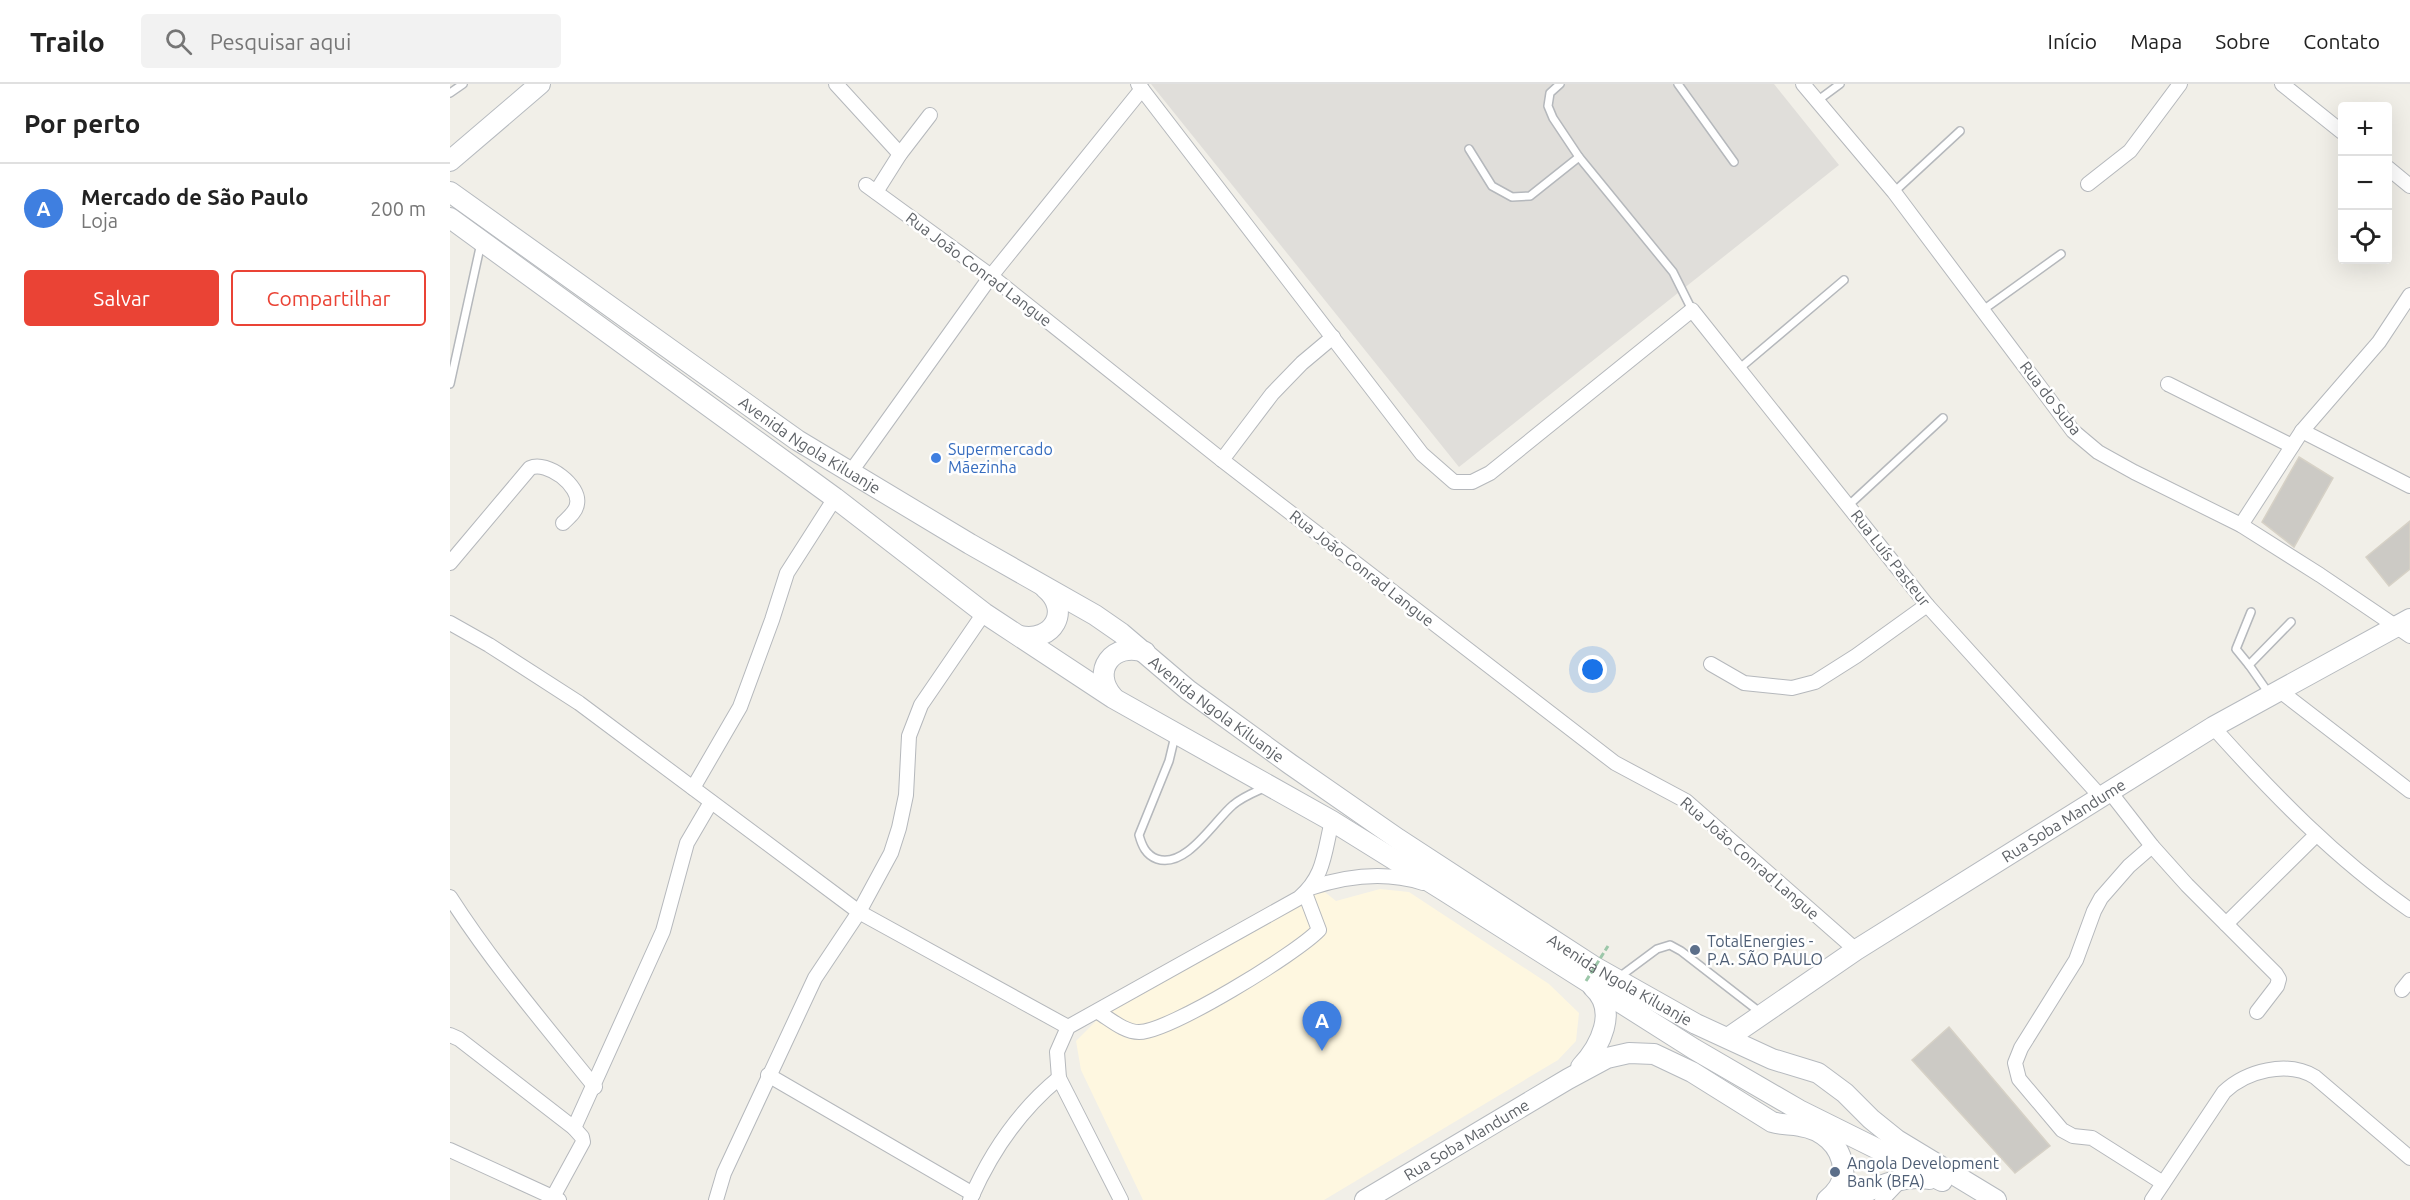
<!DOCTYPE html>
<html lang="pt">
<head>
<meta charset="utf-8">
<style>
  body { margin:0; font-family:Ubuntu,sans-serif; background:#f2f2f2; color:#222 }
  .controls { position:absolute; right:18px; top:18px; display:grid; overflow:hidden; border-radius:6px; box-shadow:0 6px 24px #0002 }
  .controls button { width:54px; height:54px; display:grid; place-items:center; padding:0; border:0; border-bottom:2px solid #e0e0e0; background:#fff; color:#222; font:30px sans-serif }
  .you { position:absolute; left:1143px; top:586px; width:21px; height:21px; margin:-15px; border:4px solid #fff; border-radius:50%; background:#1a73e8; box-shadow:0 0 0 9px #1a73e833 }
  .badge { display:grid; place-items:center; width:39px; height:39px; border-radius:50%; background:#ea4335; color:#fff; font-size:20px; font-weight:700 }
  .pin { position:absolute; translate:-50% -50px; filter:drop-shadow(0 2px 3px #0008) }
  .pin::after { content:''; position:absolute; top:32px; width:21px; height:18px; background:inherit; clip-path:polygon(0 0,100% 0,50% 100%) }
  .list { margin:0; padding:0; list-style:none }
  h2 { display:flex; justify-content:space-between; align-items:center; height:78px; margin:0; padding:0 24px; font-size:26px }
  h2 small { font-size:20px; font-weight:400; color:#767676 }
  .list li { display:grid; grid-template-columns:39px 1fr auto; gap:18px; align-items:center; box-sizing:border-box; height:90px; padding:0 24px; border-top:2px solid #e0e0e0 }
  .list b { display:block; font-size:22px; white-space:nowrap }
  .list p { margin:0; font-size:20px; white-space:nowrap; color:#767676 }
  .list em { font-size:20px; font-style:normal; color:#767676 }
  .actions { display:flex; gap:12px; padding:18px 24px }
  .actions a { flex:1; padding:14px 0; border:2px solid #ea4335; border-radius:6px; text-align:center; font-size:21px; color:#ea4335 }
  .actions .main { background:#ea4335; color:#fff }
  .icon { flex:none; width:33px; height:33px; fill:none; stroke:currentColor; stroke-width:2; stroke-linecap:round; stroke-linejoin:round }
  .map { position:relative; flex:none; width:1960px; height:1116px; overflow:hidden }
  header { display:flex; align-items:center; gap:36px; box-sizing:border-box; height:84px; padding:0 30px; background:#fff; border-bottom:2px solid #e0e0e0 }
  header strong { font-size:28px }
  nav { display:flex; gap:33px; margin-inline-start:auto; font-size:21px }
  .search { width:420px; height:54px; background:#f2f2f2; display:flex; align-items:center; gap:15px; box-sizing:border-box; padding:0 21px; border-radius:6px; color:#767676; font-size:22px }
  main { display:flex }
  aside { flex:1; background:#fff }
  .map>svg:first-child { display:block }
  .commercial { fill:#fef7e0 }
  .industrial { fill:#e0deda }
  .building { fill:#cccac5; stroke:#d6d1c6; stroke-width:1.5 }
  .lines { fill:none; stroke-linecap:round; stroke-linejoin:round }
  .lane-casing { stroke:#b5b8bc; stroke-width:10 }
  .street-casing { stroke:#b5b8bc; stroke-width:16 }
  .secondary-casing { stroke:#b6babf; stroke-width:22 }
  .lane { stroke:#fff; stroke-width:7 }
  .street { stroke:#fff; stroke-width:14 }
  .secondary { stroke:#fff; stroke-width:20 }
  .path-bridge { stroke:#9cc7a9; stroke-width:3; stroke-dasharray:6 3; stroke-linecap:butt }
  .shop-dot { fill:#3f7fe0; stroke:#fff; stroke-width:2 }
  .service-dot { fill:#5c6f8a; stroke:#fff; stroke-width:2 }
  .labels { text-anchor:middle; stroke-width:5; stroke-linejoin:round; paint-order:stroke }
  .street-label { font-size:16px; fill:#5f6368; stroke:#fff }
  .shop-label { font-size:16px; fill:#366cbe; stroke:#fff; text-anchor:start }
  .service-label { font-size:16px; fill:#4e5e75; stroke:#fff; text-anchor:start }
</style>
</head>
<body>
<header>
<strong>Trailo</strong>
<div class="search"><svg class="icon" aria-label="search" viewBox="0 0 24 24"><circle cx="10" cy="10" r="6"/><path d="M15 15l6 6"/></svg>Pesquisar aqui</div>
<nav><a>Início</a><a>Mapa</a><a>Sobre</a><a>Contato</a></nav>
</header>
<main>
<aside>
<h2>Por perto<small></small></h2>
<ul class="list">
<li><span class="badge" style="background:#3f7fe0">A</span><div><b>Mercado de São Paulo</b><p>Loja</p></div><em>200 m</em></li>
</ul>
<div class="actions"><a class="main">Salvar</a><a>Compartilhar</a></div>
</aside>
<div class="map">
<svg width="1960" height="1116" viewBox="0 0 1960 1116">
  <rect width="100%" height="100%" fill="#f1efe8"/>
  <!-- commercial -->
  <polygon class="commercial" points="871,805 886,817 930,805 959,808 1099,900 1129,929 1126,957 1108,976 874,1116 693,1116 631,986 626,957 648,935"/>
  <!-- industrial -->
  <polygon class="industrial" points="701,0 1324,0 1389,81 1009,383"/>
  <!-- building -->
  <g class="building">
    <polygon points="1849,373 1883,394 1844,463 1812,438"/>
    <polygon points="1960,437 1960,485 1939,502 1916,473"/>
    <polygon points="1499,943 1600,1062 1565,1089 1462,976"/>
  </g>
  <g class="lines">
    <defs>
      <g id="lane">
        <polyline points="1110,0 1100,9 1098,22 1103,34 1129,73 1223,188 1242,226"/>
        <polyline points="1228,0 1284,78"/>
        <polyline points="0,9 13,0"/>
        <polyline points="1367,17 1390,0"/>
        <polyline points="1019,65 1042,102 1062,113 1080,112 1129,73"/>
        <polyline points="1444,108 1510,47"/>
        <polyline points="1533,226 1611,170"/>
        <polyline points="1290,284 1394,196"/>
        <polyline points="0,300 31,159"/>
        <polyline points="1399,421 1493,334"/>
        <polyline points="1799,581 1786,565 1801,528"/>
        <polyline points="1820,611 1799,581 1841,538"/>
        <path d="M725,652l-6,25 -30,74c3,11 7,20 18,24 29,10 57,-38 76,-54 9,-8 22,-13 33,-18"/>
        <polyline points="1168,894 1207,865 1220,861 1231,867 1311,929"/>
      </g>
      <g id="street">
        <polyline points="386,0 450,70"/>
        <polyline points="688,0 972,370 1004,398 1022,398 1040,389 1242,226 1477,521 1651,713"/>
        <polyline points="1353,0 1444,108 1623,347 1648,368 1684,388 1791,441 1870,491 1960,552"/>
        <polyline points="1832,0 1892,48"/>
        <polyline points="1938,84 1960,102"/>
        <polyline points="1638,100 1680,67 1730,0"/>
        <polyline points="416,101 541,192 772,376 1165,679 1236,717 1406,866"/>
        <polyline points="426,108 450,70 480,31"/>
        <polyline points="1718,300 1842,362"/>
        <polyline points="1852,347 1960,402"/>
        <polyline points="772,376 822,310 852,279 883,253"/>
        <polyline points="400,389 541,192 692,5"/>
        <polyline points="1791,441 1852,347 1929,258 1960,211"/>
        <path d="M0,479l80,-95c17,-8 51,18 47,36 -1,8 -9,14 -14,19"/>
        <polyline points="0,539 39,561 129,619 409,828 618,943"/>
        <polyline points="1261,580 1294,599 1342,604 1365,598 1406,572 1477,521"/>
        <polyline points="1830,607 1960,707"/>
        <path d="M1763,643c60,67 123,132 197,183"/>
        <polyline points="243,704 290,623 322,536 337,489 385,414"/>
        <polyline points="1660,708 1702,762 1737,801 1826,890 1829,895 1827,902 1807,928"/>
        <polyline points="1702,762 1679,782 1651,814 1644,827 1626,876 1571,964 1565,979 1569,995 1612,1046 1623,1052 1642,1054 1713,1099"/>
        <path d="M860,804c36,-12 76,-17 113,-5"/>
        <path d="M0,813c43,67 95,128 145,190"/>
        <polyline points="1776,840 1866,751"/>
        <polyline points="1952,906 1960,896"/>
        <path d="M648,928c12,7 26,20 41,20 30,0 157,-78 180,-102l-14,-37"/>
        <polyline points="0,951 9,955 124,1044 213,847 237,759 261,718"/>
        <polyline points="318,991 523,1110"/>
        <polyline points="0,1066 109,1116"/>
        <polyline points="103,1113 133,1058 132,1053 124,1044"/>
        <polyline points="266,1116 274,1089 365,894 409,828 441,769 449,744 456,711 459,652 471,621 534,529"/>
        <path d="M520,1116c20,-46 50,-90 89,-122"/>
        <path d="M671,1116l-62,-122 -2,-26 11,-25 231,-129c26,-22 25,-46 33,-77"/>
        <polyline points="1432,1116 1449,1098"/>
        <path d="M1702,1116l72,-108c22,-21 63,-32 91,-15l95,81"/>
      </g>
      <g id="secondary">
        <polyline points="0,77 90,0"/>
        <path id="s1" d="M0,108l347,248 173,104 125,71 26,18 67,57 102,74 108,75 195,127 103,58 76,35 46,14 27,20 26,26 26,21 99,60"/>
        <polyline points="0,134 385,414 534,529 663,614 882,737 993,806 1244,965 1349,1026 1492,1097"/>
        <path d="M570,552c33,7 52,-26 25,-48"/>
        <path d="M663,613c-23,-26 0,-56 32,-45"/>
        <path id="s2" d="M1278,954l128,-88 357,-223 197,-108"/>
        <path d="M1131,983c19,-20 38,-57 12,-80"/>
        <path id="s3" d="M915,1116l203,-121 39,-21 22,-5 25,1 38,18 80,50c10,3 18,2 28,4 22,3 41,19 43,42 2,13 -6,24 -16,32"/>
        <path d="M1397,1116c27,-11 53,-26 82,-21"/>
      </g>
    </defs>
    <!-- lane casing -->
    <use href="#lane" class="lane-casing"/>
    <!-- street casing -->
    <use href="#street" class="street-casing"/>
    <!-- secondary casing -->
    <use href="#secondary" class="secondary-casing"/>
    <!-- lane -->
    <use href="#lane" class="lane"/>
    <!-- street -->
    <use href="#street" class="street"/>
    <!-- secondary -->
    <use href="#secondary" class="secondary"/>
    <!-- path-bridge -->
    <polyline class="path-bridge" points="1136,897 1158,862"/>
  </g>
  <!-- markers -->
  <circle class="shop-dot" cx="486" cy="374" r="6"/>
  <g class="service-dot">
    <circle cx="1245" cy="866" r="6"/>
    <circle cx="1385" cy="1088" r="6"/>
  </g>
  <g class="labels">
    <!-- street labels -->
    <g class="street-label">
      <text transform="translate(529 185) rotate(37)" y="6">Rua João Conrad Langue</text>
      <text transform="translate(1601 314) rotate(52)" y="6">Rua do Suba</text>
      <text dy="6" stroke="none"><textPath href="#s1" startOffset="440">Avenida Ngola Kiluanje</textPath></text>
      <text transform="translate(1441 474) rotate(52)" y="6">Rua Luís Pasteur</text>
      <text transform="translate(912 484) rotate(38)" y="6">Rua João Conrad Langue</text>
      <text dy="6" stroke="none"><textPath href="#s1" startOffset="926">Avenida Ngola Kiluanje</textPath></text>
      <text dy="6" stroke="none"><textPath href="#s2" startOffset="400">Rua Soba Mandume</textPath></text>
      <text transform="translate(1300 774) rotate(41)" y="6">Rua João Conrad Langue</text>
      <text dy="6" stroke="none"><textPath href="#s1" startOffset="1412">Avenida Ngola Kiluanje</textPath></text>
      <text dy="6" stroke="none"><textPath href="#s3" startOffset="118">Rua Soba Mandume</textPath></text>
    </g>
    <!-- shop labels -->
    <g class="shop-label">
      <text x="498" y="371">Supermercado<tspan x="498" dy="18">Mãezinha</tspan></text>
    </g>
    <!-- service labels -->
    <g class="service-label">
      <text x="1257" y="863">TotalEnergies -<tspan x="1257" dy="18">P.A. SÃO PAULO</tspan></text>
      <text x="1397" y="1085">Angola Development<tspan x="1397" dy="18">Bank (BFA)</tspan></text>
    </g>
  </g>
</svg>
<div class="controls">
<button>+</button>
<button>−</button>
<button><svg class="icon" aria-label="locate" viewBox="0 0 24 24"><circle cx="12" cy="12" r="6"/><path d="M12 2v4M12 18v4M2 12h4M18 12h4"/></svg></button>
</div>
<div class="you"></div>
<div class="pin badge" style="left:872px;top:967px;background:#3f7fe0">A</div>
</div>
</main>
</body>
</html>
